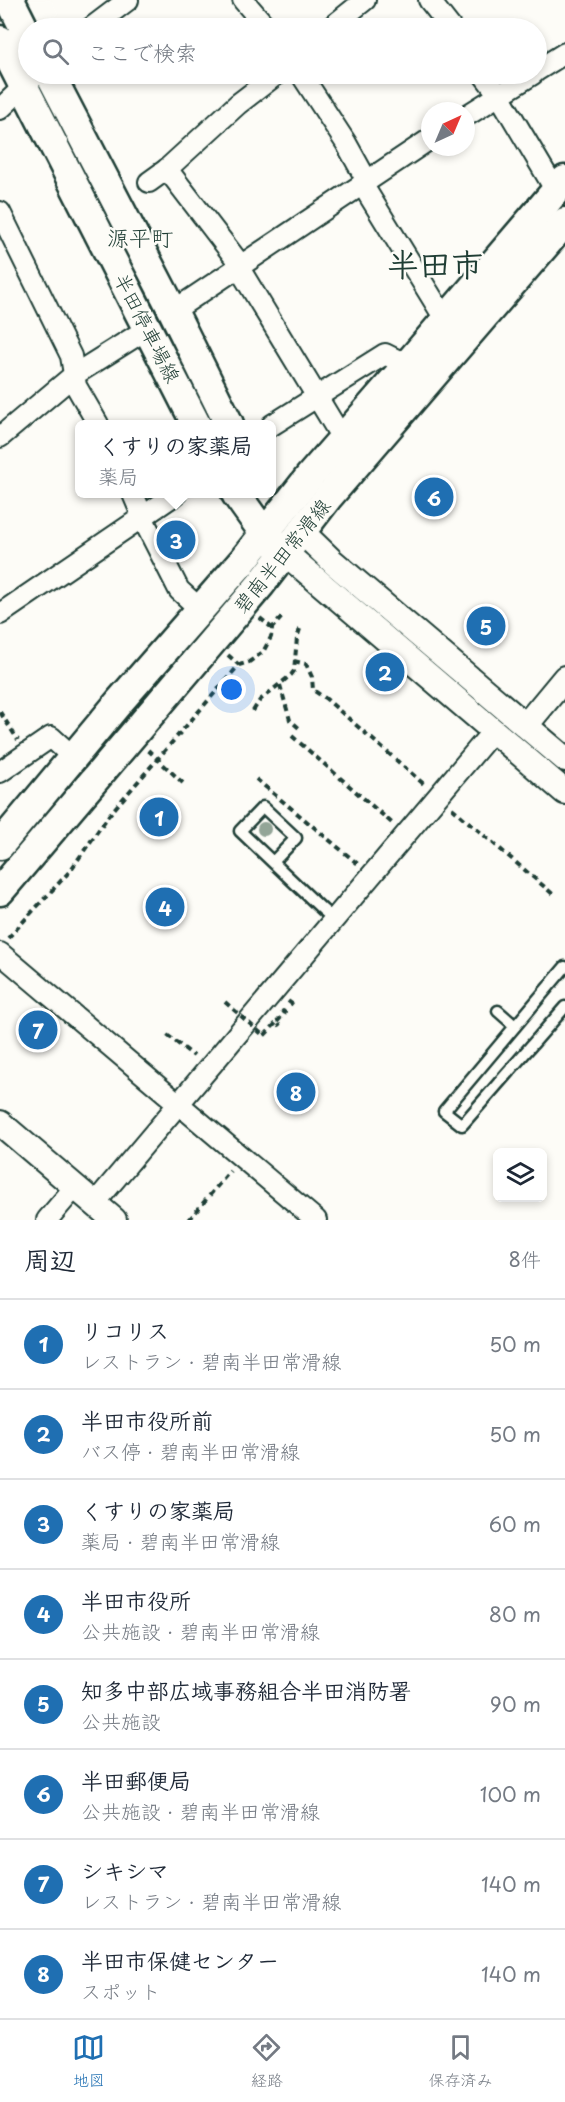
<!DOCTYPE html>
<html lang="ja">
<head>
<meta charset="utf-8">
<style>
  body { margin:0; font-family:"Playpen Sans","Klee One",sans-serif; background:#f2f2f3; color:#1f2937 }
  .controls { position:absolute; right:18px; bottom:18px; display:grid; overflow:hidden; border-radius:9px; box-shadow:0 3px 9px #0003 }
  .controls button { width:54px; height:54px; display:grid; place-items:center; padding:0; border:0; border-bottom:2px solid #e0e1e3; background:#fff; color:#1f2937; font:30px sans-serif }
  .compass { position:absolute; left:421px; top:102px; width:54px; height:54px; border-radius:50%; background:#fff; box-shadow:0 3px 9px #0003; rotate:44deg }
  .you { position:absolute; left:232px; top:690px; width:21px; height:21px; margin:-15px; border:4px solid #fff; border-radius:50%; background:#1a73e8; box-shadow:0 0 0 9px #1a73e833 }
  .badge { display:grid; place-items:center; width:39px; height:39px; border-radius:50%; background:#1f6fb2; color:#fff; font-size:20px; font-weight:700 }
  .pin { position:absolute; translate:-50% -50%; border:3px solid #fff; box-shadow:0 2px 6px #0006 }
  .popup { position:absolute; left:75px; top:420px; width:201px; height:78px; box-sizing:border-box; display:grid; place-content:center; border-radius:9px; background:#fff; filter:drop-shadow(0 2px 4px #0005); font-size:20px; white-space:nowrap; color:#747a83 }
  .popup b { font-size:22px; color:#1f2937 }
  .popup::after { content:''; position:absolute; left:50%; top:100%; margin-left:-12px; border:12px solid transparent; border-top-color:#fff }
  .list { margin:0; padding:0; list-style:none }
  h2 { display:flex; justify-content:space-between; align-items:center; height:78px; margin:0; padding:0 24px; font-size:26px }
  h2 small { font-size:20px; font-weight:400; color:#747a83 }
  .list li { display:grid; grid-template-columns:39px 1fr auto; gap:18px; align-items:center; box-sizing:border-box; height:90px; padding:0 24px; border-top:2px solid #e0e1e3 }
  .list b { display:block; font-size:22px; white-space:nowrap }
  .list p { margin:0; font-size:20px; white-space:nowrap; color:#747a83 }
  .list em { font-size:20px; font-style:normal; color:#747a83 }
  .icon { flex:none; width:33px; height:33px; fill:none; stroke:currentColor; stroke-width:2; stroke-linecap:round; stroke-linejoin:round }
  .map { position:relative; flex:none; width:565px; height:1220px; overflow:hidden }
  .search { position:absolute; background:#fff; box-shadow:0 3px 9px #0003; left:18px; right:18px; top:18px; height:66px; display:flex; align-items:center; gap:15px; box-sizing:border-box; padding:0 21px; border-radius:33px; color:#747a83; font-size:22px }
  .sheet { height:798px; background:#fff }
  nav { display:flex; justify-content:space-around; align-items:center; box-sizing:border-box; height:84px; border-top:2px solid #e0e1e3; background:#fff; font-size:16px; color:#747a83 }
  nav a { display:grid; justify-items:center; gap:3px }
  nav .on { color:#1f6fb2 }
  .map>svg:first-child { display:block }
  .pier { fill:#fdfcf7 }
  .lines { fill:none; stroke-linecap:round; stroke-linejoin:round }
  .service-casing { stroke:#1f3d34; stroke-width:15 }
  .minor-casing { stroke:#1f3d34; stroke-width:24 }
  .tertiary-casing { stroke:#1f3d34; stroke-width:28 }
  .secondary-casing { stroke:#1f3d34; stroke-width:33 }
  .path { stroke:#1f3d34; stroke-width:4; stroke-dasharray:6 4.5; stroke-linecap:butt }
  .service { stroke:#fdfcf7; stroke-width:10 }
  .minor { stroke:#fdfcf7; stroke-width:20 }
  .tertiary { stroke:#fdfcf7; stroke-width:24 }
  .secondary { stroke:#fdfcf7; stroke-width:28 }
  .path-bridge { stroke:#1f3d34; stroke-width:4; stroke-dasharray:6 4.5; stroke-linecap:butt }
  .tree { fill:#93a597 }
  .labels { text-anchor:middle; stroke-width:5; stroke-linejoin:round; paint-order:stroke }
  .street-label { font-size:20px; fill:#1f3d34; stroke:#fdfcf7 }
  .quarter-label { font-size:22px; fill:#1f3d34; stroke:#fdfcf7 }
  .town-label { font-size:32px; font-weight:bold; fill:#1f3d34; stroke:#fdfcf7 }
</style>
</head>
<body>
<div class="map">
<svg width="565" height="1220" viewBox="0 0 565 1220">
  <rect width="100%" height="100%" fill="#fdfcf7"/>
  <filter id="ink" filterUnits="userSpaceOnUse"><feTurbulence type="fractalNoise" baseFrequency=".0167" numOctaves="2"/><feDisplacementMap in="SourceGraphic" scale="12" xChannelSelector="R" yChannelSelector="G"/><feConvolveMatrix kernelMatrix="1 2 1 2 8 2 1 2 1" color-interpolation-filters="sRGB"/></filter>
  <g filter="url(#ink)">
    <!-- pier -->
    <polygon class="pier" points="0,0 51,0 58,14 43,28 28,28 28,42 0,68"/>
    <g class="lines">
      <defs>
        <g id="service">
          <polyline points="273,862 296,838 263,807 240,831 323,910 335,920"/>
          <polyline points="565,967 444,1111 462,1125 565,1007"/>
          <polyline points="498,1011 515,1026"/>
        </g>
        <g id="minor">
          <polyline points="243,0 267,28"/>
          <polyline points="429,0 451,28"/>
          <polyline points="91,28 128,0"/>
          <polyline points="330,28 365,0"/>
          <polyline points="536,71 565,53"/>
          <polyline points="301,74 346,143 367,181"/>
          <polyline points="483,74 499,95 556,191"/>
          <polyline points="0,109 32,79"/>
          <polyline points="466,116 533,74"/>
          <polyline points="167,169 236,259 242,273 342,438"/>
          <polyline points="149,182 167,169 238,104 277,74"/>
          <polyline points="362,184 445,319"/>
          <polyline points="0,212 71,356 76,386 98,424"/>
          <polyline points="173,311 430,139"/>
          <polyline points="272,425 385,354 407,365"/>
          <polyline points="0,437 74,375 147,329"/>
          <polyline points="133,494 147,527 179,590 201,610"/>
          <polyline points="0,614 176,494"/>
          <polyline points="0,772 51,737 73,757"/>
          <polyline points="0,953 316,1220"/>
          <polyline points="95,1203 493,731"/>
          <polyline points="47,1220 75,1187"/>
        </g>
        <g id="tertiary">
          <polyline points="301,531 333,562 565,759"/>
          <polyline points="285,553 565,792"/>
          <polyline points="526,725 565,678"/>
          <polyline points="0,1123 114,1220"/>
        </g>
        <g id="secondary">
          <polyline points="10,0 28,36"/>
          <polyline points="0,40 196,424"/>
          <polyline points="50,74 173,311 229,424"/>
          <polyline points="236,494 264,533 277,545"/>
          <polyline points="0,845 120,701 242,562 310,476 407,365 565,180"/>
          <polyline points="0,891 261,584 329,496 565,222"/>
        </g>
      </defs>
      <!-- service casing -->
      <use href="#service" class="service-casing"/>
      <!-- minor casing -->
      <use href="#minor" class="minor-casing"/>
      <!-- tertiary casing -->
      <use href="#tertiary" class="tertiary-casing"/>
      <!-- secondary casing -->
      <use href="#secondary" class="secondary-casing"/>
      <!-- path -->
      <g class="path">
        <polyline points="260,618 272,628"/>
        <polyline points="228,655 239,665"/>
        <polyline points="294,661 306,664 312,677 313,690 325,698 426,786"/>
        <polyline points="280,685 290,720 299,728"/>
        <polyline points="253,711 260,700 291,675 294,671 297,638 300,629"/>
        <polyline points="0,712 18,740"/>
        <polyline points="292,736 393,824"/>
        <polyline points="148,750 185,785"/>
        <polyline points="256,779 358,864"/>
        <polyline points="452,808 554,895"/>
        <polyline points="8,938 70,871 109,815 239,665 249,662 263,652 271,637 272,628 283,616"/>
        <polyline points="288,1001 296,1007"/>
        <polyline points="277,1022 285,1013 283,1011 281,1014"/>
        <polyline points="167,1035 194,1056"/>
        <polyline points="189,1220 230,1171"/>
      </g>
      <!-- service -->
      <use href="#service" class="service"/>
      <!-- minor -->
      <use href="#minor" class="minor"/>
      <!-- tertiary -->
      <use href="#tertiary" class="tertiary"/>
      <!-- secondary -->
      <use href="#secondary" class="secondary"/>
      <!-- path-bridge -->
      <polyline class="path-bridge" points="225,1002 264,1036 277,1022 280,1026"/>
    </g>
    <!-- trees -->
    <circle class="tree" cx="264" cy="829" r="7"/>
  </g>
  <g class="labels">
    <!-- street labels -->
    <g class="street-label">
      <text transform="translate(147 328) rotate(63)" y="7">半田停車場線</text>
      <text transform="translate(282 556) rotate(-51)" y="7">碧南半田常滑線</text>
    </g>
    <!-- quarter labels -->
    <g class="quarter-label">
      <text x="140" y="246">源平町</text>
    </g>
    <!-- town labels -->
    <g class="town-label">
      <text x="435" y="276">半田市</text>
    </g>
  </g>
</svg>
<div class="controls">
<button><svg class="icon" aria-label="layers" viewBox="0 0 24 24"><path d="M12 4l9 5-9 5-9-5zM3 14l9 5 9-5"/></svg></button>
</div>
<svg class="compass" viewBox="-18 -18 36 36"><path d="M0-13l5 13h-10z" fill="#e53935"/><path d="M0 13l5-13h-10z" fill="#747a83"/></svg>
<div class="you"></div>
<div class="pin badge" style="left:159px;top:817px">1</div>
<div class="pin badge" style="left:385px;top:672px">2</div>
<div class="pin badge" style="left:176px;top:540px">3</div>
<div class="popup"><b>くすりの家薬局</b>薬局</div>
<div class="pin badge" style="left:165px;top:907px">4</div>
<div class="pin badge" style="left:486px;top:626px">5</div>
<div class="pin badge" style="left:434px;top:497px">6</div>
<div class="pin badge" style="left:38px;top:1030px">7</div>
<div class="pin badge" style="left:296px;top:1092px">8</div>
<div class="search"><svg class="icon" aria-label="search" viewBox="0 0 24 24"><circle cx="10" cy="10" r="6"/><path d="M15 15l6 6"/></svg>ここで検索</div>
</div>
<section class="sheet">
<h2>周辺<small>8件</small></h2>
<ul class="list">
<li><span class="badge">1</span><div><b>リコリス</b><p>レストラン · 碧南半田常滑線</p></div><em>50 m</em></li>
<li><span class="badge">2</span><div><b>半田市役所前</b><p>バス停 · 碧南半田常滑線</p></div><em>50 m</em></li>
<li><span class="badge">3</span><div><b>くすりの家薬局</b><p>薬局 · 碧南半田常滑線</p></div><em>60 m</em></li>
<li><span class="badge">4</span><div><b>半田市役所</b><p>公共施設 · 碧南半田常滑線</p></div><em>80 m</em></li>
<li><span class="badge">5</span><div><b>知多中部広域事務組合半田消防署</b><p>公共施設</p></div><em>90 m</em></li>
<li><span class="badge">6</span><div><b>半田郵便局</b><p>公共施設 · 碧南半田常滑線</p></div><em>100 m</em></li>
<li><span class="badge">7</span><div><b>シキシマ</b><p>レストラン · 碧南半田常滑線</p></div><em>140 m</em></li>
<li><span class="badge">8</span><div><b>半田市保健センター</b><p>スポット</p></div><em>140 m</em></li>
</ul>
</section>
<nav>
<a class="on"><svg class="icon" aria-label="map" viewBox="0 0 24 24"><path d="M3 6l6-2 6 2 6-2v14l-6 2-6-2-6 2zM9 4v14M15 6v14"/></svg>地図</a>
<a><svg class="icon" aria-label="directions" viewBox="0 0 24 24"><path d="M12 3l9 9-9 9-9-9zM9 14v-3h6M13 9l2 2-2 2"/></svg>経路</a>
<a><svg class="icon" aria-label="saved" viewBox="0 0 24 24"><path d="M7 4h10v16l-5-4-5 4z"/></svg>保存済み</a>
</nav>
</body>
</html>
